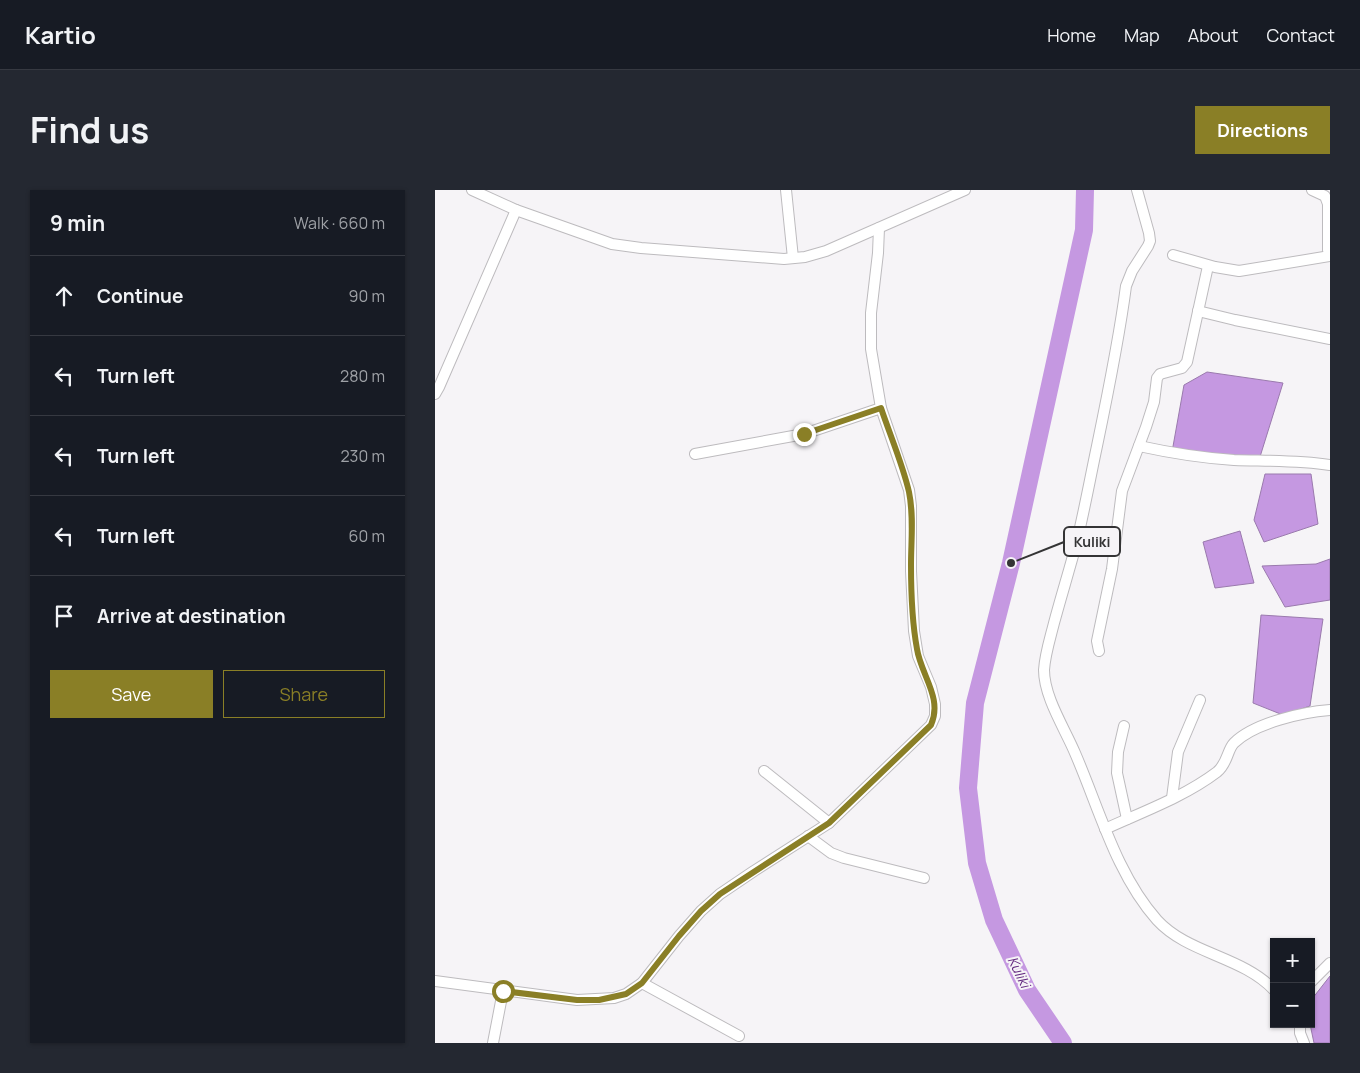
<!DOCTYPE html>
<html lang="en">
<head>
<meta charset="utf-8">
<style>
  body { margin:0; font-family:Manrope,sans-serif; background:#242831; color:#f1f3f6 }
  .controls { position:absolute; right:15px; bottom:15px; display:grid; overflow:hidden; border-radius:0px; box-shadow:0 1px 4px #0004 }
  .controls button { width:45px; height:45px; display:grid; place-items:center; padding:0; border:0; border-bottom:1px solid #363941; background:#171b24; color:#f1f3f6; font:25px sans-serif }
  .stop { position:absolute; width:15px; height:15px; margin:-11px; border:4px solid #8a7f26; border-radius:50%; background:#fff }
  .stop.end { background:#8a7f26; border-color:#fff; box-shadow:0 1px 5px #0008 }
  .list { margin:0; padding:0; list-style:none }
  h2 { display:flex; justify-content:space-between; align-items:center; height:65px; margin:0; padding:0 20px; font-size:21px }
  h2 small { font-size:16px; font-weight:400; color:#9ea1a6 }
  .list li { display:grid; grid-template-columns:32px 1fr auto; gap:15px; align-items:center; box-sizing:border-box; height:80px; padding:0 20px; border-top:1px solid #363941 }
  .list b { display:block; font-size:19px; white-space:nowrap }
  .list em { font-size:16px; font-style:normal; color:#9ea1a6 }
  .actions { display:flex; gap:10px; padding:15px 20px }
  .actions a { flex:1; padding:11px 0; border:1px solid #8a7f26; border-radius:0px; text-align:center; font-size:18px; color:#8a7f26 }
  .actions .main { background:#8a7f26; color:#fff }
  .icon { flex:none; width:28px; height:28px; fill:none; stroke:currentColor; stroke-width:2; stroke-linecap:round; stroke-linejoin:round }
  .map { position:relative; flex:none; width:895px; height:853px; overflow:hidden; border-radius:0px }
  header { display:flex; align-items:center; gap:30px; box-sizing:border-box; height:70px; padding:0 25px; background:#171b24; border-bottom:1px solid #363941 }
  header strong { font-size:24px }
  nav { display:flex; gap:28px; margin-inline-start:auto; font-size:18px }
  .intro { display:flex; align-items:center; justify-content:space-between; box-sizing:border-box; height:120px; padding:0 30px }
  h1 { margin:0; font-size:35px }
  .button { padding:12px 22px; border-radius:0px; background:#8a7f26; color:#fff; font-size:18px; font-weight:700 }
  main { display:flex; gap:30px; padding:0 30px }
  aside { flex:1; background:#171b24; border-radius:0px; box-shadow:0 1px 4px #0004 }
  .map>svg:first-child { display:block }
  .water { fill:#c598e1; stroke:#9a7aad }
  .lines { fill:none; stroke-linecap:round; stroke-linejoin:round }
  .river { stroke:#c598e1; stroke-width:18 }
  .minor-casing { stroke:#bdbbbe; stroke-width:12 }
  .minor { stroke:#fff; stroke-width:10 }
  .route { stroke:#8a7f26; stroke-width:6 }
  .labels { text-anchor:middle; stroke-width:4; stroke-linejoin:round; paint-order:stroke }
  .water-label { font-size:14px; font-style:italic; fill:#642b81; stroke:#f6f4f7 }
  .leader { fill:none; stroke:#343435; stroke-width:2 }
  .callout-dot { fill:#343435; stroke:#f6f4f7; stroke-width:2 }
  .callout { fill:#f6f4f7; stroke:#343435; stroke-width:2 }
  .callout-label { font-size:14px; text-anchor:middle; font-weight:bold; fill:#343435 }
</style>
</head>
<body>
<header>
<strong>Kartio</strong>
<nav><a>Home</a><a>Map</a><a>About</a><a>Contact</a></nav>
</header>
<div class="intro"><h1>Find us</h1><a class="button">Directions</a></div>
<main>
<aside>
<h2>9 min<small>Walk · 660 m</small></h2>
<ul class="list">
<li><svg class="icon" aria-label="ahead" viewBox="0 0 24 24"><path d="M12 20V5M6 11l6-6 6 6"/></svg><div><b>Continue</b></div><em>90 m</em></li>
<li><svg class="icon" aria-label="left" viewBox="0 0 24 24"><path d="M17 20v-9H6M10 6l-5 5 5 5"/></svg><div><b>Turn left</b></div><em>280 m</em></li>
<li><svg class="icon" aria-label="left" viewBox="0 0 24 24"><path d="M17 20v-9H6M10 6l-5 5 5 5"/></svg><div><b>Turn left</b></div><em>230 m</em></li>
<li><svg class="icon" aria-label="left" viewBox="0 0 24 24"><path d="M17 20v-9H6M10 6l-5 5 5 5"/></svg><div><b>Turn left</b></div><em>60 m</em></li>
<li><svg class="icon" aria-label="arrive" viewBox="0 0 24 24"><path d="M6 21V4h12l-3 4 3 4H6"/></svg><div><b>Arrive at destination</b></div></li>
</ul>
<div class="actions"><a class="main">Save</a><a>Share</a></div>
</aside>
<div class="map">
<svg width="895" height="853" viewBox="0 0 895 853">
  <rect width="100%" height="100%" fill="#f6f4f7"/>
  <!-- water -->
  <g class="water">
    <polygon points="772,182 848,193 824,270 737,262 749,195"/>
    <polygon points="830,284 876,284 883,334 829,352 819,330"/>
    <polygon points="805,341 819,393 780,398 768,352"/>
    <polygon points="895,369 895,410 850,417 827,376 881,374"/>
    <polygon points="826,425 888,429 875,516 848,525 818,513"/>
    <polygon points="895,786 895,853 879,853 875,834 876,834 877,809"/>
  </g>
  <g class="lines">
    <!-- river -->
    <polyline class="river" points="628,853 592,800 559,730 542,673 533,598 540,513 576,373 649,40 650,0"/>
    <defs>
      <g id="minor">
        <polyline points="37,0 81,20 177,54 206,58 349,69 370,67 391,61 530,0"/>
        <polyline points="351,0 358,68"/>
        <path d="M702,0l12,43 1,8 -2,5 -16,25 -6,15c-7,54 -18,107 -29,160 -7,33 -13,66 -21,99 -7,26 -15,52 -22,78 -4,16 -9,31 -10,47 0,27 21,59 31,83 24,55 41,121 82,167 31,34 85,36 117,70"/>
        <polyline points="877,0 890,6 893,14 893,60 895,65"/>
        <polyline points="738,65 780,77 804,81 895,66"/>
        <polyline points="763,121 800,130 895,149"/>
        <polyline points="0,204 4,197 81,20"/>
        <path d="M704,256c32,7 63,12 95,14 32,1 64,0 96,5"/>
        <polyline points="260,264 369,244 446,218"/>
        <polyline points="664,461 662,451 677,379 687,301 711,237 719,212 722,188 725,184 747,178 752,172 773,76"/>
        <polyline points="689,536 683,562 682,583 692,629"/>
        <polyline points="329,581 394,633"/>
        <polyline points="737,608 743,562 765,510"/>
        <path d="M670,639c37,-17 79,-32 112,-57 11,-9 10,-22 17,-29 20,-20 69,-31 96,-33"/>
        <polyline points="373,646 396,663 409,668 489,688"/>
        <polyline points="0,791 142,810 179,808 191,804 207,793 244,746 266,721 285,704 319,681 394,633 496,535 500,526 500,514 496,497 483,466 479,441 476,381 476,316 474,300 446,218 436,159 436,123 443,63 444,38"/>
        <polyline points="876,792 895,773"/>
        <polyline points="207,793 304,846"/>
        <polyline points="865,834 865,843 869,853"/>
        <polyline points="58,853 68,801"/>
      </g>
    </defs>
    <!-- minor casing -->
    <use href="#minor" class="minor-casing"/>
    <!-- minor -->
    <use href="#minor" class="minor"/>
  </g>
  <g class="lines">
    <!-- route -->
    <path class="route" d="M68,801l74,9h22l27,-6 16,-11 37,-47 22,-25 19,-17 109,-71 102,-98c12,-27 -10,-50 -14,-76 -5,-27 -6,-57 -6,-84 0,-24 3,-49 -2,-73 -6,-27 -19,-57 -28,-84l-77,26"/>
  </g>
  <g class="labels">
    <!-- water labels -->
    <g class="water-label">
      <text transform="translate(584 782) rotate(64)" y="5">Kuliki</text>
    </g>
  </g>
  <!-- callouts -->
  <path class="leader" d="M576 373L629 352"/>
  <circle class="callout-dot" cx="576" cy="373" r="5"/>
  <rect class="callout" x="629" y="337" width="56" height="29" rx="5"/>
  <g class="callout-label">
    <text x="657" y="357">Kuliki</text>
  </g>
</svg>
<div class="controls">
<button>+</button>
<button>−</button>
</div>
<div class="stop" style="left:68px;top:801px"></div>
<div class="stop end" style="left:369px;top:244px"></div>
</div>
</main>
</body>
</html>
